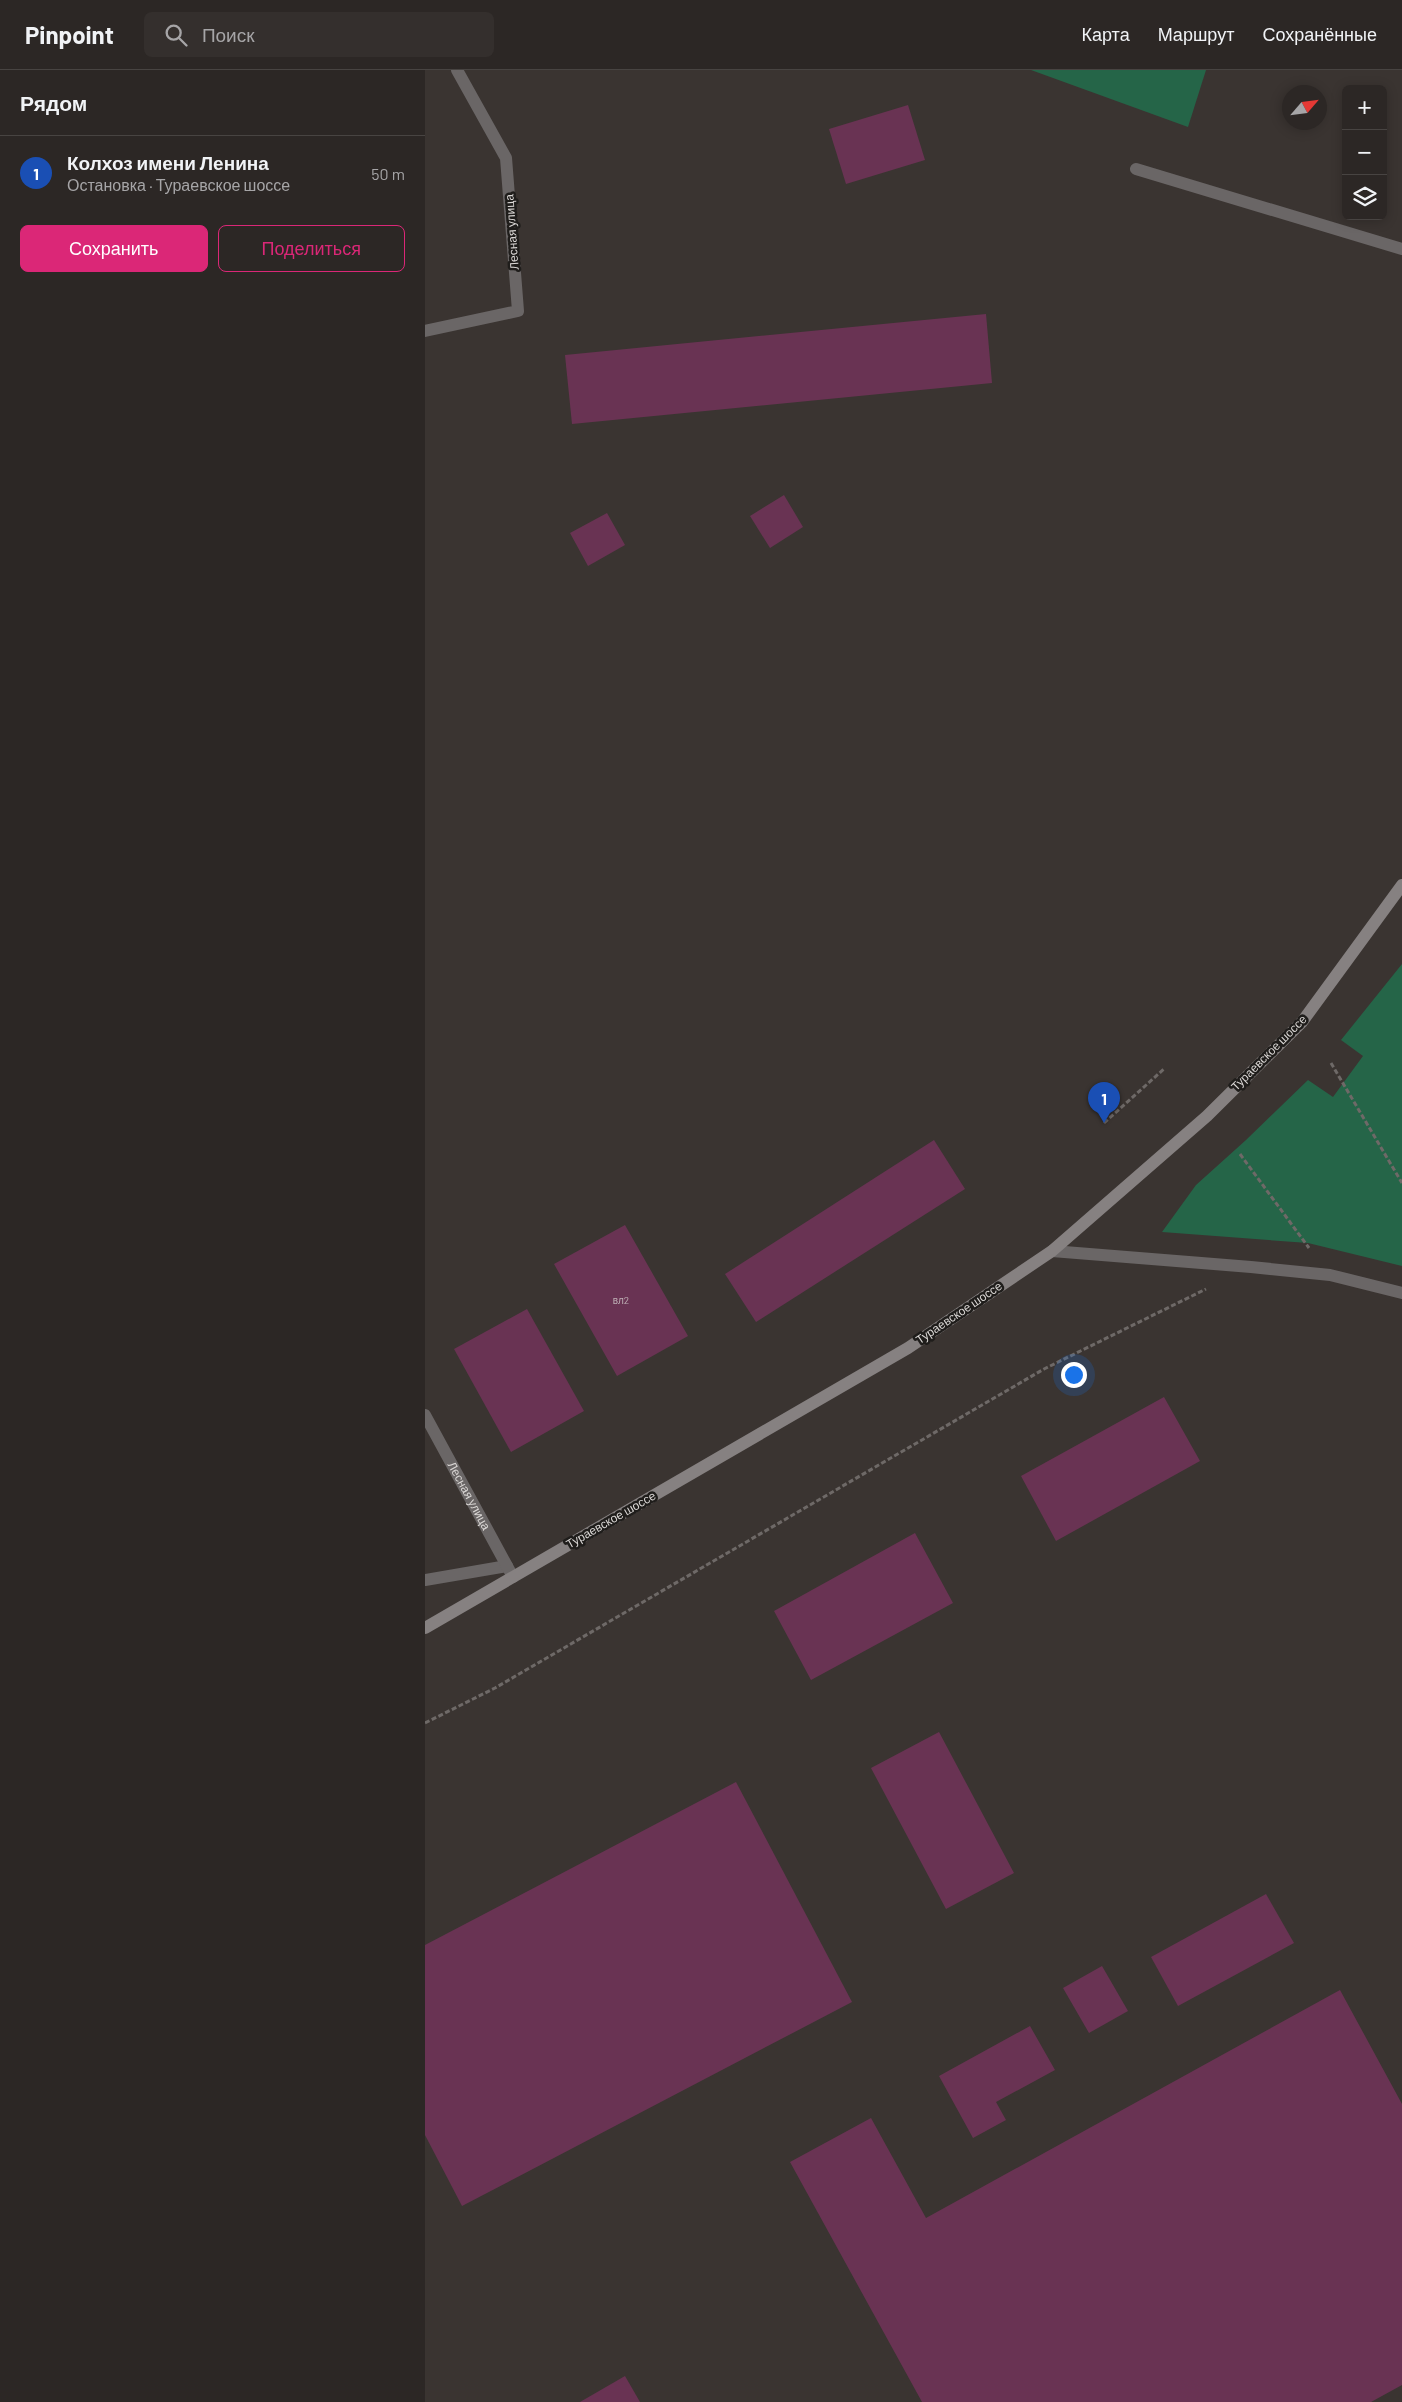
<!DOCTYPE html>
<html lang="ru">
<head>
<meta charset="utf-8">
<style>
  body { margin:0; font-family:Barlow,sans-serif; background:#342f2d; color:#f1f3f6 }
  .controls { position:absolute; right:15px; top:15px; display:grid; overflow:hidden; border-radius:8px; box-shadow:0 2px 12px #0003 }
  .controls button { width:45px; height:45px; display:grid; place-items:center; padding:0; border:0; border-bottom:1px solid #484442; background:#2c2725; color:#f1f3f6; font:25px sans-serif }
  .compass { position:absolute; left:857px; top:15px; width:45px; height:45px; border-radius:50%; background:#2c2725; box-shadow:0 2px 12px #0003; rotate:62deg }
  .you { position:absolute; left:648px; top:1304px; width:18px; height:18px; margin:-12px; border:4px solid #fff; border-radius:50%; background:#1a73e8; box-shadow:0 0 0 8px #1a73e833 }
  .badge { display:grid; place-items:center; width:32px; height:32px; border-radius:50%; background:#db2777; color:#fff; font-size:16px; font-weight:700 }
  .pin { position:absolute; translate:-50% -41px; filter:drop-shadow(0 1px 2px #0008) }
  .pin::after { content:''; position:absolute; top:26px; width:18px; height:15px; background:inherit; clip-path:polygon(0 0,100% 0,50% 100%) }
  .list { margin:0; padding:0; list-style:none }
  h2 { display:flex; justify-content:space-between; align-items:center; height:65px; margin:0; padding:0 20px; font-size:21px }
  h2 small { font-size:16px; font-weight:400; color:#a6a5a7 }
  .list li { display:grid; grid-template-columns:32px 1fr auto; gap:15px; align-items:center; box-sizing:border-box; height:75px; padding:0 20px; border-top:1px solid #484442 }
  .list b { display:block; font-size:19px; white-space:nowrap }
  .list p { margin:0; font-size:16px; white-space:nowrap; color:#a6a5a7 }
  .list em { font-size:16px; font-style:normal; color:#a6a5a7 }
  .actions { display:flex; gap:10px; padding:15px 20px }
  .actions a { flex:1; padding:11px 0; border:1px solid #db2777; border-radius:8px; text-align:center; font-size:18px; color:#db2777 }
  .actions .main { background:#db2777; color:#fff }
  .icon { flex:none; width:28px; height:28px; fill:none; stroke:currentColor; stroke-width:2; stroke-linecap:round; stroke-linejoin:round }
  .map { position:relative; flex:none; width:977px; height:2332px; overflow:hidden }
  header { display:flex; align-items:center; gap:30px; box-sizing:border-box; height:70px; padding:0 25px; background:#2c2725; border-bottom:1px solid #484442 }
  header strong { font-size:24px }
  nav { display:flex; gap:28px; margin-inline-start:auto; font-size:18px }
  .search { width:350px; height:45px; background:#342f2d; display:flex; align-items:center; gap:12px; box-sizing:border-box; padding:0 18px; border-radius:8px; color:#a6a5a7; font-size:19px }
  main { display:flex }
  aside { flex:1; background:#2c2725 }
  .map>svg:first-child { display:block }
  .green { fill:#256548 }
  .building { fill:#693353 }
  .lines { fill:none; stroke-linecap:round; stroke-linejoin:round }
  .path { stroke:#6e6967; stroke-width:3; stroke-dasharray:5 2.5; stroke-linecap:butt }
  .service { stroke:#6a6666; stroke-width:12 }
  .minor { stroke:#6a6666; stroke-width:12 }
  .secondary { stroke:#868181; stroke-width:12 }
  .labels { text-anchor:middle; stroke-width:5; stroke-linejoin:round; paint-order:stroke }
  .number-label { font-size:10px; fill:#beafb5 }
  .street-label { font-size:12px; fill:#dbd8d6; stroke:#1f1d1b }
</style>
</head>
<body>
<header>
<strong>Pinpoint</strong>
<div class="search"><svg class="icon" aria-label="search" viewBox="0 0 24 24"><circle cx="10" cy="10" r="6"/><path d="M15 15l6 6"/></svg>Поиск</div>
<nav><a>Карта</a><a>Маршрут</a><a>Сохранённые</a></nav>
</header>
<main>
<aside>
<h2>Рядом<small></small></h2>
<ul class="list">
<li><span class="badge" style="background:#1a4fb4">1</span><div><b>Колхоз имени Ленина</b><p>Остановка · Тураевское шоссе</p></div><em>50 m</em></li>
</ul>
<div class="actions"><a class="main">Сохранить</a><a>Поделиться</a></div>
</aside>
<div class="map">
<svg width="977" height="2332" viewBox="0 0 977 2332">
  <rect width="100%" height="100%" fill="#3a3431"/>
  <!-- green -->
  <g class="green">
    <polygon points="606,0 781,0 763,57"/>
    <polygon points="977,894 977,1196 883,1173 737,1162 771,1115 821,1070 883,1010 908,1027 938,986 916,970"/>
  </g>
  <!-- building -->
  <g class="building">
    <polygon points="483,35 500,90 421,114 404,59"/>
    <polygon points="561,244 567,313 147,354 140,285"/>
    <polygon points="359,425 378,457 345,478 325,446"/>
    <polygon points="182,443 200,475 163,496 145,463"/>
    <polygon points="509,1070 540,1119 331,1252 300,1204"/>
    <polygon points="200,1155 263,1266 192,1306 129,1194"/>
    <polygon points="102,1239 159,1341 86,1382 29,1279"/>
    <polygon points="739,1327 775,1391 631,1471 596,1406"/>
    <polygon points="490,1463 528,1533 386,1610 349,1541"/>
    <polygon points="514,1662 589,1803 521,1839 446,1698"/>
    <polygon points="311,1712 427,1932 37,2136 0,2065 0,1875"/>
    <polygon points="841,1824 869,1873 753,1936 726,1887"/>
    <polygon points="677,1896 703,1941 664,1963 638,1918"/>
    <polygon points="915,1920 977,2034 977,2315 946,2332 497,2332 365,2092 446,2048 501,2148"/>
    <polygon points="605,1956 630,2000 571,2032 581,2050 548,2068 514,2006"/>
    <polygon points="200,2306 215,2332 155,2332"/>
  </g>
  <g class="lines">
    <!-- path -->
    <g class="path">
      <polyline points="906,993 977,1113"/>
      <polyline points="679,1053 740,998"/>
      <polyline points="815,1084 884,1178"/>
      <polyline points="0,1653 70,1618 619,1299 781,1219"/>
    </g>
    <!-- service -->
    <g class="service">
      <polyline points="711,99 977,179"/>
      <polyline points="627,1181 826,1197 905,1205 977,1223"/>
      <polyline points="0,1510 82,1496"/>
    </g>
    <!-- minor -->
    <g class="minor">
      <polyline points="0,261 93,241 81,88 32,0"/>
      <path id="s1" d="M0,1345l88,162"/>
    </g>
    <!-- secondary -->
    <polyline class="secondary" points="0,1558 483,1278 627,1181 782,1046 877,952 977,815"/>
  </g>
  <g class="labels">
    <!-- number labels -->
    <g class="number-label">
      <text x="196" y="1234">вл2</text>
    </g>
    <!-- street labels -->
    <g class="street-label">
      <text transform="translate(87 162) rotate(-94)" y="4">Лесная улица</text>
      <text transform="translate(844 983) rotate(-45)" y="4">Тураевское шоссе</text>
      <text transform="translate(534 1243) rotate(-34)" y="4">Тураевское шоссе</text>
      <text dy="4" stroke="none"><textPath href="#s1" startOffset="92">Лесная улица</textPath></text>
      <text transform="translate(186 1450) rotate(-30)" y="4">Тураевское шоссе</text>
    </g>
  </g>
</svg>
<div class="controls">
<button>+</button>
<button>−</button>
<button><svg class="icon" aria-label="layers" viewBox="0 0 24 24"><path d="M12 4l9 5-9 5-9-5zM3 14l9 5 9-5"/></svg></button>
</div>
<svg class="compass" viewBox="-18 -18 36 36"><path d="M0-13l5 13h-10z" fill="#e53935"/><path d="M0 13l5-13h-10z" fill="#a6a5a7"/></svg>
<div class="you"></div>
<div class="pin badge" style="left:679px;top:1053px;background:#1a4fb4">1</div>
</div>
</main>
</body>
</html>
